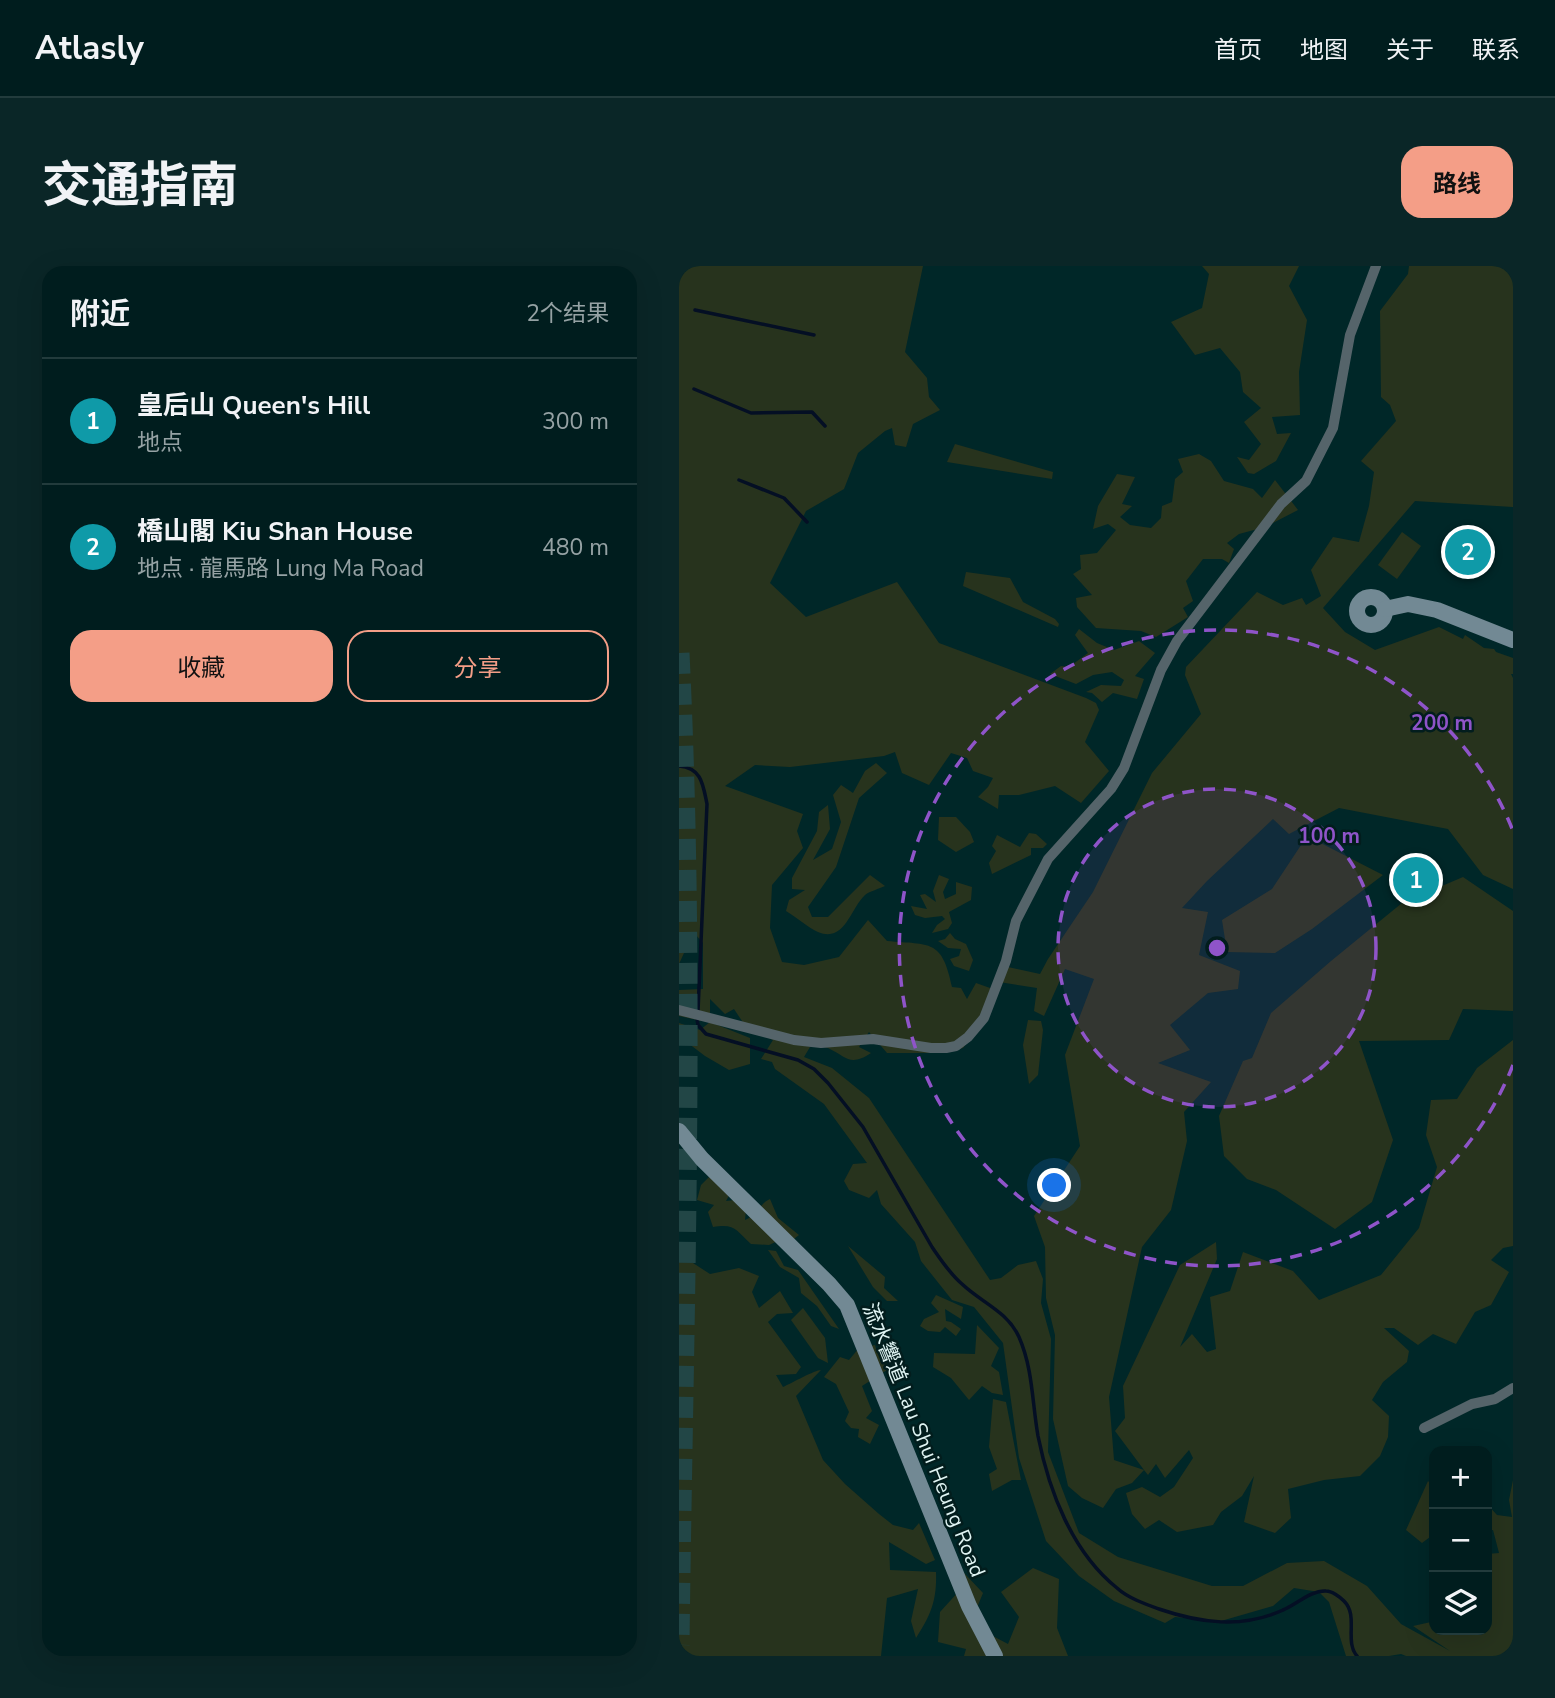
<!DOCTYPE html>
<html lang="zh">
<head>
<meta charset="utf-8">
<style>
  body { margin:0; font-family:"Nunito Sans","Noto Sans SC",sans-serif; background:#0a2627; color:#f1f3f6 }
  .controls { position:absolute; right:21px; bottom:21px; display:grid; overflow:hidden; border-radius:14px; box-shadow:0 7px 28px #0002 }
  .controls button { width:63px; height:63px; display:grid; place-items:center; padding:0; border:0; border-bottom:2px solid #223b3c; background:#001d1e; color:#f1f3f6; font:35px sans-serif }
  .you { position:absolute; left:376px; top:920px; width:24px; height:24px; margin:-18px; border:5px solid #fff; border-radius:50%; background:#1a73e8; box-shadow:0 0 0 10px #1a73e833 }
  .badge { display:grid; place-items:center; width:46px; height:46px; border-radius:50%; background:#f49e87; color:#fff; font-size:23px; font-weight:700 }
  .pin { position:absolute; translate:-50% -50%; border:4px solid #fff; box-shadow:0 2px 7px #0006 }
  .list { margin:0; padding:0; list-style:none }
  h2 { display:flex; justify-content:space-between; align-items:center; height:91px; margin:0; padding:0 28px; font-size:30px }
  h2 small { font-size:23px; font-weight:400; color:#95a2a4 }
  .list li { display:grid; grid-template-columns:46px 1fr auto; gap:21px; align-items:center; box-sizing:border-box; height:126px; padding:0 28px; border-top:2px solid #223b3c }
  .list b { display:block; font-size:26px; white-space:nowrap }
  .list p { margin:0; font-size:23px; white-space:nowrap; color:#95a2a4 }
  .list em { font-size:23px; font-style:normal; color:#95a2a4 }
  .actions { display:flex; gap:14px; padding:21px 28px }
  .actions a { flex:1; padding:16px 0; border:2px solid #f49e87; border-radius:21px; text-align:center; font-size:24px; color:#f49e87 }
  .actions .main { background:#f49e87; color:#111 }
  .icon { flex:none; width:38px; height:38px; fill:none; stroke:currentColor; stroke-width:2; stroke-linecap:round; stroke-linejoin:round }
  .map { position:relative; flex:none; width:834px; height:1390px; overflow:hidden; border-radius:21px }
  header { display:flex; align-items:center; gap:42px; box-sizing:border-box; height:98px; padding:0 35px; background:#001d1e; border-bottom:2px solid #223b3c }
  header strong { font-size:33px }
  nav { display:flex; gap:38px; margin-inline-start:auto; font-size:24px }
  .intro { display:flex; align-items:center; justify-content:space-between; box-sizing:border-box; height:168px; padding:0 42px }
  h1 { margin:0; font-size:49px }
  .button { padding:18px 32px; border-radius:21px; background:#f49e87; color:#111; font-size:24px; font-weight:700 }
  main { display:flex; gap:42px; padding:0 42px }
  aside { flex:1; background:#001d1e; border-radius:21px; box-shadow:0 7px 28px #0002 }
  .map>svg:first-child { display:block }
  .green { fill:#27331d }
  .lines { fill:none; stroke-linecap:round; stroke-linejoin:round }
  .stream { stroke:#040f24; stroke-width:3.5 }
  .highway-tunnel { stroke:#224646; stroke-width:21; stroke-dasharray:21 10; stroke-linecap:butt }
  .street { stroke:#55646a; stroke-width:10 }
  .secondary { stroke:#728994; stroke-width:16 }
  .ring { fill:none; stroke:#8f54c9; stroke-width:3.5; stroke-dasharray:12 9 }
  .labels { text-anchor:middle; stroke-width:5; stroke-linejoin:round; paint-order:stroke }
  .street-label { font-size:21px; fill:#e0f4f3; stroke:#021d1d }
  .centre { fill:#8f54c9; stroke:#021d1d; stroke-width:3.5 }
  .ring-label { font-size:21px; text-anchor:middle; font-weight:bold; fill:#8f54c9; stroke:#021d1d; stroke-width:5; stroke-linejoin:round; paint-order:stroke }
</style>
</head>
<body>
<header>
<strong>Atlasly</strong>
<nav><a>首页</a><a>地图</a><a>关于</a><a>联系</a></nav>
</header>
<div class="intro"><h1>交通指南</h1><a class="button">路线</a></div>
<main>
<aside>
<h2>附近<small>2个结果</small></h2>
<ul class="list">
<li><span class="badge" style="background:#0f9aa8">1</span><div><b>皇后山 Queen's Hill</b><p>地点</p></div><em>300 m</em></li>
<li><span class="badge" style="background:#0f9aa8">2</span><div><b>橋山閣 Kiu Shan House</b><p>地点 · 龍馬路 Lung Ma Road</p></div><em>480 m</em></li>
</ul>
<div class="actions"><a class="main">收藏</a><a>分享</a></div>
</aside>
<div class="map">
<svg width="834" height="1390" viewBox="0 0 834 1390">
  <rect width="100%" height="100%" fill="#002728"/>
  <!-- green -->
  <g class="green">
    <path d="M0,0h244l-18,86 22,26 2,19 11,13 -27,14 -7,23 -11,-2 -3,-17 -7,3 -27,22 -14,36 -38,22 -36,72 36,34 91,-35 42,61 147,55 10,5 3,7 -14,32 24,29 -28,32 -26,-17 -36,9h-20l-1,14 -20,-12 10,-10 5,-9 -20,-7 -6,-13 -16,-5 -22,32 -27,-12 -7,-21 -11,4 -94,11 -35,-2 -30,21 78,28 -6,17 6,17 -31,37 -2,43 12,34 22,3 35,-8 29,-37 19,21c44,4 55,-2 65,46l9,1 6,11 9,-16 14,5v27l-27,33 -22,5h-54l-18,-21 -10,15 12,6c-21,14 -24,4 -43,-5 -6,-2 -12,-1 -18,-1l-6,10 28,11 37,30 121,182 11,-2 17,-13 18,-4 7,18 -2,24 10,36 -3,113 31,81 39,24 94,29h31l44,-23 37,-2 43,25 34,38 49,27 -37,-25 18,-4 3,2v6h53v-76l12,-1 -6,-23 -6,1v-27l10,11 15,2 -3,-17 4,-20v176h-107l-5,-2 -12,2h-43l-17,-54 -10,-10 -25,-4 -21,18 -52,15 -46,-4 -10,6 -51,-22 -35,-25 -33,-35 -27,-83 -16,-115 -29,-36 -22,-7 -31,-39 -6,-19 -34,-38 -4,-14 -8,8 -20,-8 -5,-9 9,-17 14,-1 -43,-59 -49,-35 -3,-7 -11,-3 12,-19 -27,-13 -12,-18 -9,5 -15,-15v17l-8,5 -23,-5v-26l24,-1v-46l-8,-9 -15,-1 16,17 -12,3 -5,11z"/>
    <polygon points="523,0 620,0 610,20 628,54 620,106 621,149 593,151 598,168 612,167 597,195 575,208 569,207 558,191 570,194 582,178 565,156 582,142 564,126 561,106 541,82 516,89 492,56 523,42 530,8"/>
    <polygon points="730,0 834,0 834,241 736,235 644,342 666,366 696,384 760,361 784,373 786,369 805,382 815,383 817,386 834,392 834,408 832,408 834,412 834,623 804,609 769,563 660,542 610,568 594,553 528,615 503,642 529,646 520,689 561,705 559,723 529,727 491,759 511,784 479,797 532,816 505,846 508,875 492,944 463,981 430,1131 435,1194 465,1204 436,1165 446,1152 444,1120 501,999 537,976 538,993 501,1081 513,1068 528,1086 537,1083 531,1031 551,1025 564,986 614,1005 640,1034 702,1009 740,962 758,901 747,869 752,834 778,833 798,802 834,774 834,980 824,982 812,994 830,1006 812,1039 796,1046 777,1078 754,1068 739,1079 715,1062 705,1062 730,1085 728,1096 704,1116 693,1134 710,1150 709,1171 701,1190 681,1210 645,1214 609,1223 612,1252 596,1267 565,1256 575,1210 563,1230 542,1246 534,1259 498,1266 480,1254 466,1263 453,1248 447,1227 463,1221 481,1231 495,1221 514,1192 510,1184 486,1212 477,1198 469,1209 465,1204 453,1217 437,1223 424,1242 403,1232 389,1220 374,1153 376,1069 367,1032 366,981 355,950 401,880 386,789 415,713 386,703 365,750 355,745 358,722 320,716 329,701 361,708 369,693 414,626 473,507 522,448 506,409 507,401 578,326 604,339 623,332 627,339 642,330 632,304 654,271 680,276 690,240 695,206 682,195 717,155 711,139 702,131 701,45 729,8"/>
    <polygon points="276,178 374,206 373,213 268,196"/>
    <polygon points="520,188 532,195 545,215 574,223 583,232 596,214 619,244 586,261 560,268 548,277 555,283 550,297 543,293 524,293 507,315 514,335 504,342 509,351 477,371 462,365 417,362 398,341 397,332 413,329 394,308 402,303 401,289 418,287 437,264 429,258 414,263 419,240 438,208 456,211 443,238 453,240 441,251 451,259 472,262 482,252 483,240 493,236 496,213 504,206 499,193"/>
    <polygon points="723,266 742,280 718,313 699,299"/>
    <polygon points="287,306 331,312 344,336 376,353 380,358 379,361 284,320"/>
    <polygon points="400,363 418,377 435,384 460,375 476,387 456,410 465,413 458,433 434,427 423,436 413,427 407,426 422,419 442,420 445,414 433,406 414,409 397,418 371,408 382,400 390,401 409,387 396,369"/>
    <path d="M197,497l11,10 -28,25 -23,69 -28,40 4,10h16l42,-42 15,11c-6,3 -15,5 -20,9 -15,14 -20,48 -47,37 -9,-4 -22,-15 -32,-21l3,-11 16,-10 -13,-1v-11l25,-47 2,-19 9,-7 2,24 -17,31 19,-11 9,-27 -8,-27 8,-10 12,8 12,-22z"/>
    <polygon points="260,551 277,551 291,566 295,576 277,586 259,574"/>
    <polygon points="350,567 357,568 368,578 364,582 352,582 352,589 313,608 310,597 317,585 313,580 318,569 341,581"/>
    <polygon points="628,570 704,609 633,663 596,687 548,686 543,654 593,623"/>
    <polygon points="260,609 270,613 264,626 266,633 277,628 277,616 293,621 292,634 270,646 273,657 269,663 253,667 258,659 266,653 263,650 246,652 236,649 232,640 248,643 241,629 246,628 257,636 254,625"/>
    <polygon points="784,611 834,645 834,745 784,743 770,774 680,775 714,874 693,936 656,963 597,924 568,913 545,890 540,850 564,795 573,792 592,747 652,695 723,637"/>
    <polygon points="271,667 276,673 287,678 294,694 290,705 275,700 271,693 280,690 282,683 269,682 259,675 266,673"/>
    <polygon points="349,754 362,755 364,764 359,809 350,818 344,779"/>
    <polygon points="31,756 71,772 71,798 50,804 26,790 1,771 2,778 0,780 0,757 21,764"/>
    <path d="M32,909l20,17 -5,9 9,-1 11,10 -1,10c12,-5 14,-16 25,-21l8,19 21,17 -13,10 -6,-5 -11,5 -18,-1c-15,-14 -16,-21 -38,-17l-5,-15 6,-7 -17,-5 4,-15z"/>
    <polygon points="169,980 206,1011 205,1022 219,1035 208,1035 194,1021"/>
    <polygon points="89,984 97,985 105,1000 119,1004 160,1063 152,1060 138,1040 122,1027 120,1012 101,1001"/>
    <path d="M0,988l31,20 29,-6 20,8 -7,16 7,16 21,-17 13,22 -16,1 -9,8 33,45 -5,7 -20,1 7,12c9,-4 32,-17 38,-17l-25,26 27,64 22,24 34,30 14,11 20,5 6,-7 16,37 -9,4 -37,-22 1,28 46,2c1,28 -5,43 -20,66l-5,-17 7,-32 -31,9 -6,58h-202z"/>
    <polygon points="257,1029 284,1041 282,1053 266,1043 267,1055 272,1056 282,1063 277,1070 266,1061 261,1066 249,1065 241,1060 245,1053 260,1046 252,1037"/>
    <polygon points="124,1042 146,1072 149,1097 139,1092 112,1054"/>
    <polygon points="298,1059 320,1082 312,1100 320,1106 324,1129 313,1127 303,1120 290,1134 272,1112 254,1101 255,1087 296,1088"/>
    <polygon points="196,1079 198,1086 208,1087 208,1104 183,1120 193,1145 187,1152 200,1159 191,1178 179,1171 180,1163 172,1162 166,1155 170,1146 157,1118 145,1111 161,1091 170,1094 180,1082"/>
    <polygon points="314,1133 327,1136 342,1214 333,1214 313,1225 310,1208 318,1203 310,1181"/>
    <polygon points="749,1215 755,1222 755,1268 743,1277 727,1264"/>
    <polygon points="269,1290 304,1327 295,1349 310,1368 329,1378 340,1351 322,1326 354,1302 380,1313 378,1362 389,1390 285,1390 287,1383 259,1376 261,1346 281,1324"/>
  </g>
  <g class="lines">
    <!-- stream -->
    <g class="stream">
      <polyline points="16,44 135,69"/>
      <polyline points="15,123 72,147 133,146 146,160"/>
      <polyline points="60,214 105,232 128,256"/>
      <path d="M0,500c23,2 24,19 28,38l-9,207"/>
      <path d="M18,753l1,6 8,9 92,26 16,9 14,14 35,44 69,120c9,13 18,27 30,37 20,19 45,27 57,53 14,32 13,65 19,99 11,55 34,116 79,152 11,10 28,16 42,21 41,14 83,20 124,1 13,-5 28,-20 43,-19 6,0 14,6 18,10 15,15 0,40 13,55"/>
    </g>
    <!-- highway-tunnel -->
    <path class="highway-tunnel" d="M0,387c16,330 4,662 0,992"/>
    <!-- street -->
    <g class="street">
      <polyline points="0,744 115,774 142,777 194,773 252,782 267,782 277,780 289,771 305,752 327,695 337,655 369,593 432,523 445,502 482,404 498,375 602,238 627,215 654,162 671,69 697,0"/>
      <polyline points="745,1162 793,1138 816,1133 834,1122"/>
    </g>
    <!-- secondary -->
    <g class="secondary">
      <circle cx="692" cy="345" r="14"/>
      <polyline points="706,343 729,338 758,344 834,374"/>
      <polyline points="0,865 23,893 150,1018 168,1039 290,1340 316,1390"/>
    </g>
  </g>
  <!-- distance rings -->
  <circle cx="538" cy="682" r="159" fill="#8f54c9" fill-opacity=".12"/>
  <g class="ring">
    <circle cx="538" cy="682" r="159"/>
    <path d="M834 799A318 318 0 1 1 834 565"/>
  </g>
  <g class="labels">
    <!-- street labels -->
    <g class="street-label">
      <text transform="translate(245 1174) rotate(68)" y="7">流水響道 Lau Shui Heung Road</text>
    </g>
  </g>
  <circle cx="538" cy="682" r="10" class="centre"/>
  <g class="ring-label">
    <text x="763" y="464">200 m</text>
    <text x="650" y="577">100 m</text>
  </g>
</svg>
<div class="controls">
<button>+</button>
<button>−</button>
<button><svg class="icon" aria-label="layers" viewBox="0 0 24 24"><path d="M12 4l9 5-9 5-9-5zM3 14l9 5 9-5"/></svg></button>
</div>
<div class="you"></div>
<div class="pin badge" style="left:737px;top:614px;background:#0f9aa8">1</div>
<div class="pin badge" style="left:789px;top:286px;background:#0f9aa8">2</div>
</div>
</main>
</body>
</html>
